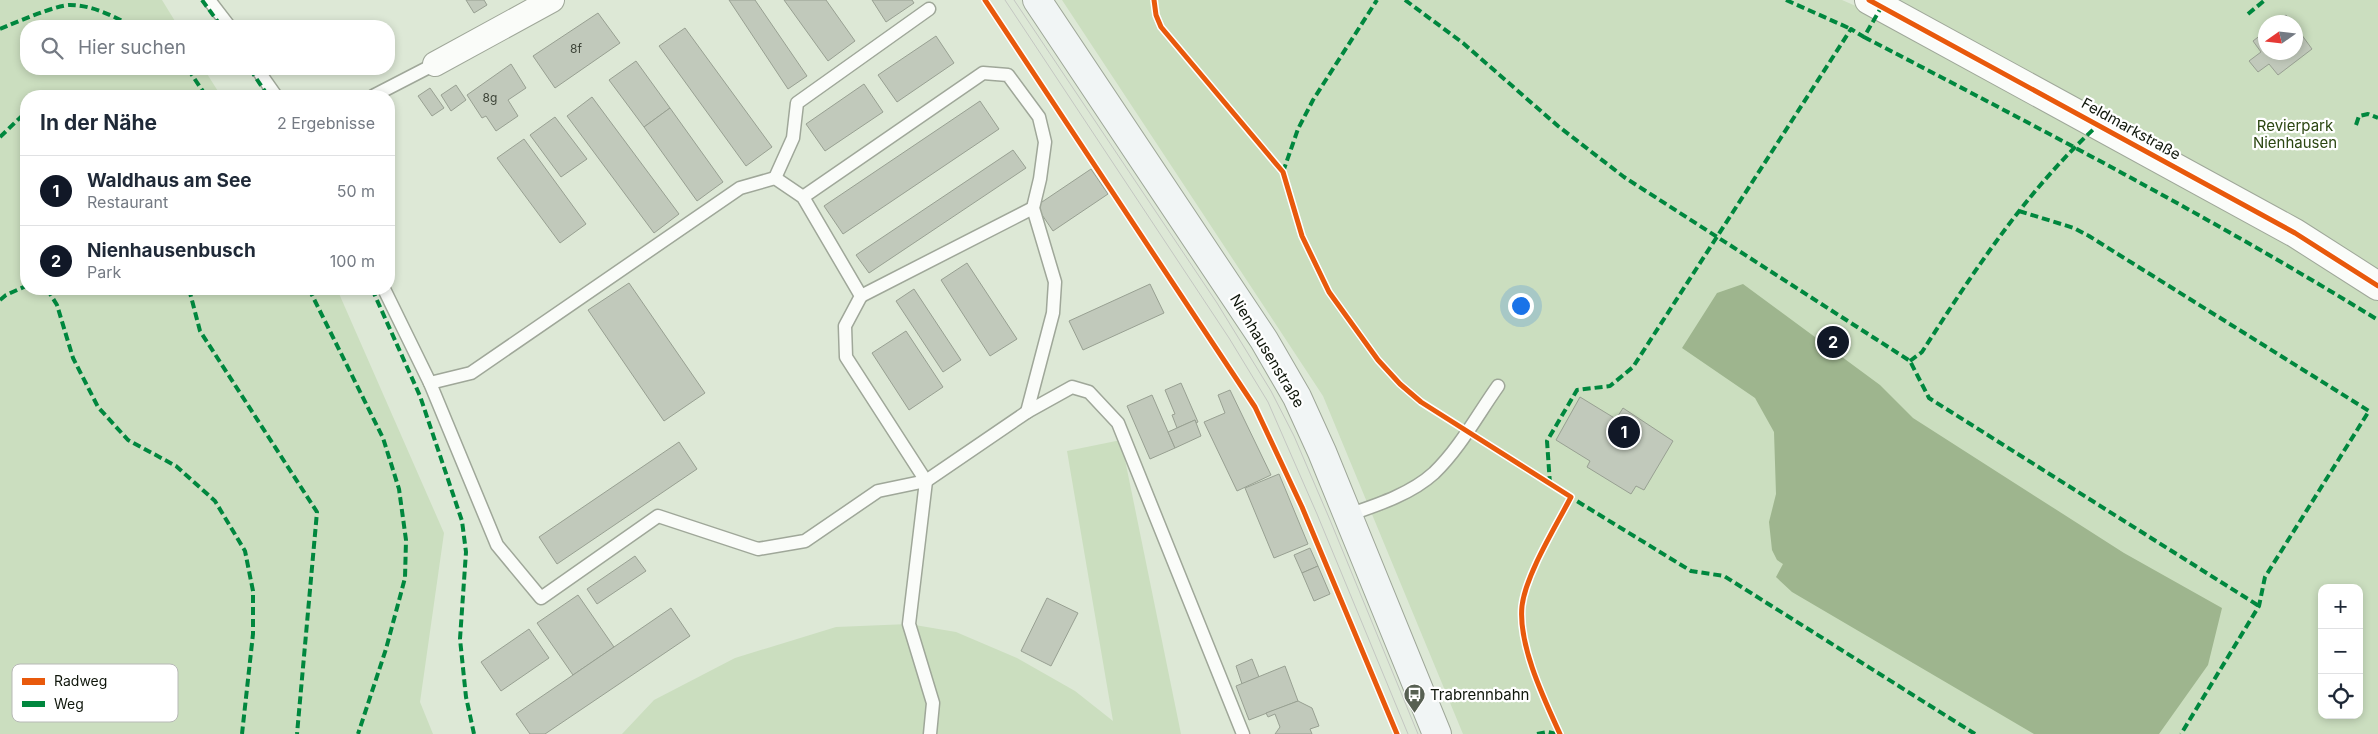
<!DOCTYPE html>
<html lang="de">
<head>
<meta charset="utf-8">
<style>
  body { margin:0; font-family:Inter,sans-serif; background:#f6f6f7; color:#1f2937 }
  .controls { position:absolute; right:15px; bottom:15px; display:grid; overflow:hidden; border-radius:10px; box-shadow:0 2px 8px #0003 }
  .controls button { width:45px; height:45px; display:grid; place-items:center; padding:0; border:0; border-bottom:1px solid #e0e1e3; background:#fff; color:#1f2937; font:25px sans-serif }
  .compass { position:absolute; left:2258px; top:15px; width:45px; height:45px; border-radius:50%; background:#fff; box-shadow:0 2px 8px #0003; rotate:256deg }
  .you { position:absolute; left:1520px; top:305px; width:18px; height:18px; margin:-12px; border:4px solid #fff; border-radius:50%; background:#1a73e8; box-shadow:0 0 0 8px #1a73e833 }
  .badge { display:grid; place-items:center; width:32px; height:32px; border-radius:50%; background:#111827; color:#fff; font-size:16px; font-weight:700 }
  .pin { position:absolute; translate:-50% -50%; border:2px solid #fff; box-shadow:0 1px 5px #0006 }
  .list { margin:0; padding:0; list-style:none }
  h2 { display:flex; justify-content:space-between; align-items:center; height:65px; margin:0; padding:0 20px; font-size:21px }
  h2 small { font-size:16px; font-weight:400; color:#747a83 }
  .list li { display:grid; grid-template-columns:32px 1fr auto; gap:15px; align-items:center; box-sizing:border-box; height:70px; padding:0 20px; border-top:1px solid #e0e1e3 }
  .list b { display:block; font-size:19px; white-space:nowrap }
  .list p { margin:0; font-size:16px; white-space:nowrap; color:#747a83 }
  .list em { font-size:16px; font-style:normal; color:#747a83 }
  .icon { flex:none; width:28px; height:28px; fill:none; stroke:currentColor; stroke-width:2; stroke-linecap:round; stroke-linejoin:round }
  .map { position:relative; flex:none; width:2378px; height:734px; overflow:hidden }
  .search { position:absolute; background:#fff; box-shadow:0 2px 8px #0003; left:20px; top:20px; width:375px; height:55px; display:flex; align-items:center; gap:12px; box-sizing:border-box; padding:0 18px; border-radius:20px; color:#747a83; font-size:19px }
  .panel { position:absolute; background:#fff; box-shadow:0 2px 8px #0003; left:20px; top:90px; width:375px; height:205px; border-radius:20px }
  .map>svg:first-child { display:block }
  .green { fill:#cbdebf; fill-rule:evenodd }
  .water { fill:#9eb58e }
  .building { fill:#c1c9bb; stroke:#98a092 }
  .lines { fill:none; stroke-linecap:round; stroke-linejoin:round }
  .service-casing { stroke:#9fa799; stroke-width:15 }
  .minor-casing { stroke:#9fa799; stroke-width:26 }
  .tertiary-casing { stroke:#9fa799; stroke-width:30 }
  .secondary-casing { stroke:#9fa799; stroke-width:30 }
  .service { stroke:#fafcf9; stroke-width:12 }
  .minor { stroke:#fafcf9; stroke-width:24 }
  .tertiary { stroke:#fafcf9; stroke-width:28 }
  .secondary { stroke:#f1f5f5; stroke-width:28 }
  .tram { stroke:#c4c7c2; stroke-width:1 }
  .quiet { stroke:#00873e; stroke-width:4; stroke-dasharray:8 4; stroke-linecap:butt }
  .cycleway-casing { stroke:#fff; stroke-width:8 }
  .cycleway { stroke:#e8590c; stroke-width:5 }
  .labels { text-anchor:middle; stroke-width:4.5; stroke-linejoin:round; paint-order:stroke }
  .number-label { font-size:12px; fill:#3c4337 }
  .park-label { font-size:15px; fill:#2b4611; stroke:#fff }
  .street-label { font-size:15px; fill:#0f160b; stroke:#fff }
  .poi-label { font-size:15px; fill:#0f160b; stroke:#fff; text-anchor:start }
  .key { fill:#fff; stroke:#b7b9b6; stroke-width:1 }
  .key-label { font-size:14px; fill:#0f160b }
</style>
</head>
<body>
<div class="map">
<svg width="2378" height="734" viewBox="0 0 2378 734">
  <rect width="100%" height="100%" fill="#dde8d6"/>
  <!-- green -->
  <g class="green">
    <polygon points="0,0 162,0 178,26 26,26 26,69 204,69 221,96 26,96 26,289 337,289 444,533 420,702 433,734 0,734"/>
    <path d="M1062,0h780l23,10 513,278v446h-915l-140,-338zM2322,588h37v127h-37z"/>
    <path d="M1892,0h486v284zM2266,22h30v30h-30z"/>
    <polygon points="1121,440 1181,734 622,734 654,700 735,658 836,627 909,624 956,632 1017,658 1075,691 1113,721 1067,451"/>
  </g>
  <!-- water -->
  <polygon class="water" points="1743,284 1880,385 1913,418 2124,553 2222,608 2208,665 2159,734 2034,734 1792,592 1776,577 1783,564 1777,560 1772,550 1769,522 1776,494 1774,432 1755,398 1682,348 1717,293"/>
  <!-- building -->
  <g class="building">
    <polygon points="466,0 484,0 487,5 474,13"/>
    <polygon points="729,0 755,0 807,76 788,89"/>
    <polygon points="784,0 826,0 855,41 828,61"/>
    <polygon points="872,0 912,0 914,3 886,22"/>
    <polygon points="598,13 620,43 555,88 533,56"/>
    <polygon points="2286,15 2292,22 2277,22"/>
    <polygon points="2296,27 2312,49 2278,75 2269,64 2258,72 2249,61 2261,52 2253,41 2266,31 2266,52 2296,52"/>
    <polygon points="685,28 772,147 746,166 659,46"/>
    <polygon points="936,36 954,63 897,102 878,75"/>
    <polygon points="636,61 670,108 644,127 609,80"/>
    <polygon points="511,64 526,88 508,100 518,116 496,131 486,116 482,118 467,95"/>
    <polygon points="864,84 883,112 825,151 806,124"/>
    <polygon points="456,85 466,100 451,111 441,95"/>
    <polygon points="430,88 444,108 432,116 418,96"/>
    <polygon points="592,97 679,214 654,233 567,116"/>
    <polygon points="980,101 999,129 843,234 824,206"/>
    <polygon points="670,108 723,182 697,201 644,127"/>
    <polygon points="555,117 587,159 561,177 530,135"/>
    <polygon points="524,139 586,224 560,243 497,158"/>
    <polygon points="1013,150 1026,168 869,273 856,255"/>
    <polygon points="1091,169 1108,194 1053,231 1036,206"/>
    <polygon points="967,263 1017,339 990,356 941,280"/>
    <polygon points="629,283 705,393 664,421 588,310"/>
    <polygon points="1150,284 1164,313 1083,350 1069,321"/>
    <polygon points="914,289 961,360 943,372 896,301"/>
    <polygon points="906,331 943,387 909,410 872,353"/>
    <polygon points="1181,383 1198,422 1196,423 1195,420 1177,428 1172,415 1175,414 1165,390"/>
    <polygon points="1230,390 1271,475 1237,491 1204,422 1225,413 1218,395"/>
    <polygon points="1152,395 1175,448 1150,459 1127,406"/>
    <polygon points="1580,397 1616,419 1623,408 1673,441 1644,490 1636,486 1631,494 1587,467 1590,461 1556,440"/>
    <polygon points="1195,420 1201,436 1175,448 1168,432"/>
    <polygon points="679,442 697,469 557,564 539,537"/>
    <polygon points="1279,474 1308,544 1274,558 1245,488"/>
    <polygon points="1310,548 1318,566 1302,573 1294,555"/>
    <polygon points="635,556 646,571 597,604 587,589"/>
    <polygon points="1318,566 1330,594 1314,601 1302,573"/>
    <polygon points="578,595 614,647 573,675 537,623"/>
    <polygon points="1047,598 1078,613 1051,666 1021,651"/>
    <polygon points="671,608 690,636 545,734 530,734 516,714"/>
    <polygon points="529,629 549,658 501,691 481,662"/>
    <polygon points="1252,659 1259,677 1242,684 1236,666"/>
    <polygon points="1285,666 1298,701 1249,720 1236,686"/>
    <polygon points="1298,701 1312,708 1319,726 1310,729 1312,734 1275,734 1280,727 1275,714 1268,717 1266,713"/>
  </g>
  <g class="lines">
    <defs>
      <g id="service">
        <polyline points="209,0 229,26"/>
        <polyline points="257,69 276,96"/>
        <polyline points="373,96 435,64"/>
        <polyline points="775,178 793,138 797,103 929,9"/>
        <polyline points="803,197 983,73 1008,75 1039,117 1045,142 1040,179 1033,208 1055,282 1053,313 1027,412"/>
        <polyline points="384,289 430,383 497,545 541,598 658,516 758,549 805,541 878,491 926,481 1027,412 1072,387 1089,392 1118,423 1243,734"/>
        <polyline points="861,296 1033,208"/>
        <polyline points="430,383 471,373 740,188 775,178 803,197 861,296 845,326 846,357 926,481 909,624 933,703 930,734"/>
        <path d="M1348,515c29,-10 63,-21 86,-42 26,-25 44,-59 64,-87"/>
      </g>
      <polyline id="minor" points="435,64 552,0"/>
      <polyline id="tertiary" points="1869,0 2295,233 2378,286"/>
      <polyline id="secondary" points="1037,0 1264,340 1297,397 1322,452 1437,734"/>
    </defs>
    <!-- service casing -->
    <use href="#service" class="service-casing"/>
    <!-- minor casing -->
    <use href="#minor" class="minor-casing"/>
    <!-- tertiary casing -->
    <use href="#tertiary" class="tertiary-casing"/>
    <!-- secondary casing -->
    <use href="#secondary" class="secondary-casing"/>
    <!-- service -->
    <use href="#service" class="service"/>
    <!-- minor -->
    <use href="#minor" class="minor"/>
    <!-- tertiary -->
    <use href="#tertiary" class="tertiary"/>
    <!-- secondary -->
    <use href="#secondary" class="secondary"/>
    <!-- tram -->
    <g class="tram">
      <polyline points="1005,0 1229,338 1268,402 1317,514 1408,734"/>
      <polyline points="1014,0 1217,303 1271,391 1294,436 1330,520 1418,734"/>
    </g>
    <!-- quiet -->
    <g class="quiet">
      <polyline points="202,0 221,26"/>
      <polyline points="1405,0 1463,43 1558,126 1624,177 1910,361 1929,398 2259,606"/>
      <polyline points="1786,0 1851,29"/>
      <polyline points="2248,14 2265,0"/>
      <path d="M0,29c14,-6 56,-24 70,-24 22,0 43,11 62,21"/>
      <path d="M1864,37c173,90 347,180 514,283"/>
      <polyline points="188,69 206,96"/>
      <polyline points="250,69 268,96"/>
      <polyline points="2356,125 2359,116 2368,114 2378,118"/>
      <polyline points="0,137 26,112"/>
      <polyline points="1283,172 1298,129 1313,100 1377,0"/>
      <polyline points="2019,211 2074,228 2089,236 2369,411 2265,577 2259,606 2181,734"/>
      <polyline points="47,289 57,305 73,358 98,407 128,440 176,466 215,501 245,551 253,591 253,634 242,734"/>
      <polyline points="189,289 200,331 317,512 297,734"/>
      <polyline points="309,289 383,438 399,489 406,540 405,578 386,649 358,734"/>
      <polyline points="372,289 420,396 462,521 466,552 460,639 466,697 474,734"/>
      <polyline points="0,300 6,295 26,286"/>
      <path d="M1910,361l12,-9c52,-81 104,-161 175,-226"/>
      <polyline points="1550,484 1547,441 1577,390 1610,386 1633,367 1851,29 1864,37 1882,6"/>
      <polyline points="1567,495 1691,571 1724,576 1975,734"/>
      <polyline points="1537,734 1548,732 1557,734"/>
    </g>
    <defs>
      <g id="cycleway">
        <polyline points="985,0 1255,407 1302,507 1397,734"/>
        <path d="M1154,0l2,15 5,12 122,145 19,64 27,56 49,68 22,24 21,18 150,95c-15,29 -45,77 -49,109 -4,39 22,93 38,128"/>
        <polyline points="1869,0 2295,233 2378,286"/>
      </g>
    </defs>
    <!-- cycleway casing -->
    <use href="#cycleway" class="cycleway-casing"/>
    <!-- cycleway -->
    <use href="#cycleway" class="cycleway"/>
  </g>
  <!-- icons -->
  <defs>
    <symbol id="bus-pin" viewBox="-11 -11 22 30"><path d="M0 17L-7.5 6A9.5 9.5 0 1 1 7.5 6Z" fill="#576052" stroke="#fff"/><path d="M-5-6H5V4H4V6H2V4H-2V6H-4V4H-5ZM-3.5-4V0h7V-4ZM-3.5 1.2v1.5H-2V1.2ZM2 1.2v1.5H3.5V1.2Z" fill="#fff"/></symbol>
  </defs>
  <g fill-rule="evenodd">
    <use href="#bus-pin" x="1402" y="682" width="25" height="34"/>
  </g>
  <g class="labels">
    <!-- number labels -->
    <g class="number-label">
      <text x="576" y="53">8f</text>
      <text x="490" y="102">8g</text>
    </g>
    <!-- park labels -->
    <g class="park-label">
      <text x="2295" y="131">Revierpark<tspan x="2295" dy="17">Nienhausen</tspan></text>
    </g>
    <!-- street labels -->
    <g class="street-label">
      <text transform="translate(2131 129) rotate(29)" y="5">Feldmarkstraße</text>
      <text transform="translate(1267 351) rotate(59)" y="5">Nienhausenstraße</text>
    </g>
    <!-- poi labels -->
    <g class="poi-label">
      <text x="1430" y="700">Trabrennbahn</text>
    </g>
  </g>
  <!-- legend -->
  <rect x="12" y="664" width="166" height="58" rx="8" class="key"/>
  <rect x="22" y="678" width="23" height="7" fill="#e8590c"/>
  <rect x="22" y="701" width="23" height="6" fill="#00873e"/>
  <g class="key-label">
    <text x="54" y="686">Radweg</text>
    <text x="54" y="709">Weg</text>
  </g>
</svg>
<div class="controls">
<button>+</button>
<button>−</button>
<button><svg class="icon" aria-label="locate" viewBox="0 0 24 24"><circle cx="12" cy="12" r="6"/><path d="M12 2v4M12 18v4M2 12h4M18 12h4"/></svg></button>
</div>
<svg class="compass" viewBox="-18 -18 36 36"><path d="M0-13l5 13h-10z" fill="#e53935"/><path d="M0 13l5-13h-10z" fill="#747a83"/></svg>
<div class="you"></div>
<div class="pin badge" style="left:1624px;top:432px">1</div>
<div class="pin badge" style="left:1833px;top:342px">2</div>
<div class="search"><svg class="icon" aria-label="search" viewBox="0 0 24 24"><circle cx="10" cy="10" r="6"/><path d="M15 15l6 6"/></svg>Hier suchen</div>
<section class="panel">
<h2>In der Nähe<small>2 Ergebnisse</small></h2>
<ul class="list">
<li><span class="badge">1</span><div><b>Waldhaus am See</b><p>Restaurant</p></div><em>50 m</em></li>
<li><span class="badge">2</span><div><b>Nienhausenbusch</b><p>Park</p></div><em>100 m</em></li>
</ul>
</section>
</div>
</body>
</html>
